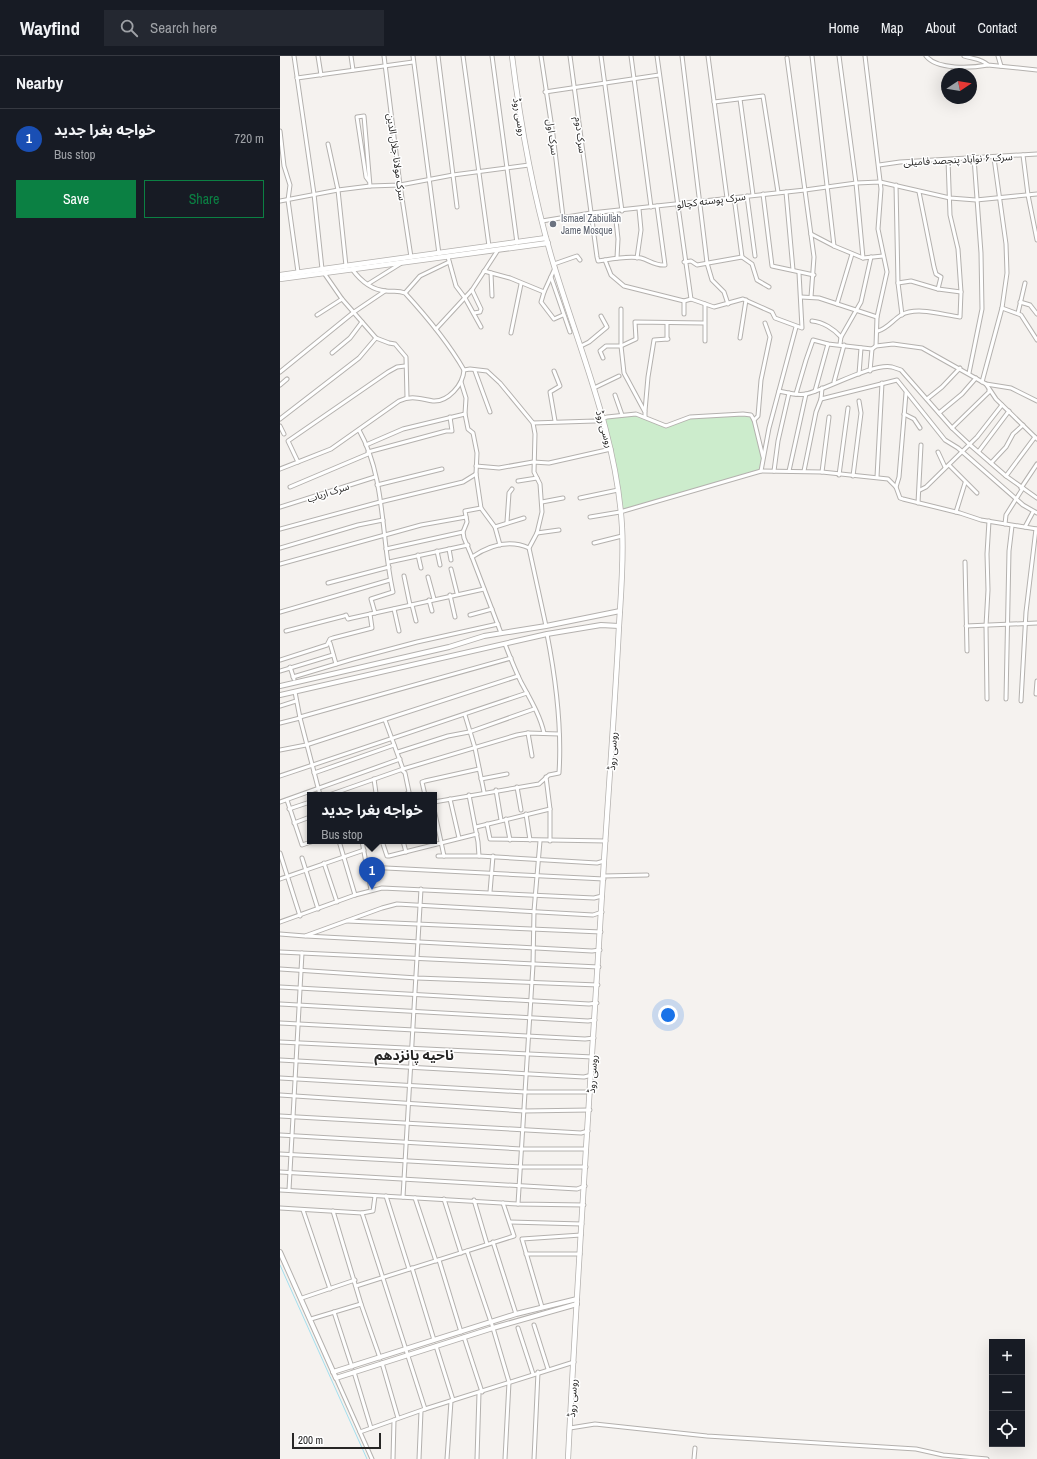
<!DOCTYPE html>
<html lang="en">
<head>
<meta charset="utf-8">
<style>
  body { margin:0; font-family:"Archivo Narrow","Noto Sans Arabic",sans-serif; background:#242831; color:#f1f3f6 }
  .controls { position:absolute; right:12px; bottom:12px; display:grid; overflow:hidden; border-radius:0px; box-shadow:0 4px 16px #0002 }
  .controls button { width:36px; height:36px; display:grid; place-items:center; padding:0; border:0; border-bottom:1px solid #363941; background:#171b24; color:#f1f3f6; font:20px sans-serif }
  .compass { position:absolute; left:661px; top:12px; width:36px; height:36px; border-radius:50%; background:#171b24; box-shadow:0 4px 16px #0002; rotate:78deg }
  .scale { position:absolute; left:12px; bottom:10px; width:89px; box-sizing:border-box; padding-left:4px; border:2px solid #272625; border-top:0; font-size:11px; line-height:14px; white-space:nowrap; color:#272625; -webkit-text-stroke:3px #fff; paint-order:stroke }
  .you { position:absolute; left:388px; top:959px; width:14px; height:14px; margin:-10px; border:3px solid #fff; border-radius:50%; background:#1a73e8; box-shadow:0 0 0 6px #1a73e833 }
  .badge { display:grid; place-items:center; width:26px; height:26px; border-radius:50%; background:#0b8043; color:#fff; font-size:13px; font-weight:700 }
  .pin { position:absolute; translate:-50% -33px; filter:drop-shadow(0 1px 2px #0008) }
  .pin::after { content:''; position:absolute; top:21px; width:14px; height:12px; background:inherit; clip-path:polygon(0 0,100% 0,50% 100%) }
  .popup { position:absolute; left:27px; top:736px; width:130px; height:52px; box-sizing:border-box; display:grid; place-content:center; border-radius:0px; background:#171b24; filter:drop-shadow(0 1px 3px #0005); font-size:13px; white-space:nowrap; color:#9ea1a6 }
  .popup b { font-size:15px; color:#f1f3f6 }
  .popup::after { content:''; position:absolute; left:50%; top:100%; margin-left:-8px; border:8px solid transparent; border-top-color:#171b24 }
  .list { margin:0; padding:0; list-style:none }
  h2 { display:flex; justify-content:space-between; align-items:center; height:52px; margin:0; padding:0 16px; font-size:17px }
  h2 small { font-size:13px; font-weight:400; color:#9ea1a6 }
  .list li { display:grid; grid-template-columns:26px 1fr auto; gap:12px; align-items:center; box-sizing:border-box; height:60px; padding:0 16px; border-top:1px solid #363941 }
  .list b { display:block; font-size:15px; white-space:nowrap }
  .list p { margin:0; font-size:13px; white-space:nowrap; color:#9ea1a6 }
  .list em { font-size:13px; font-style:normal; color:#9ea1a6 }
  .actions { display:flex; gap:8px; padding:12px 16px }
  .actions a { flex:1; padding:9px 0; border:1px solid #0b8043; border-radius:0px; text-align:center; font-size:14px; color:#0b8043 }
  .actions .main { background:#0b8043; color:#fff }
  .icon { flex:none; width:22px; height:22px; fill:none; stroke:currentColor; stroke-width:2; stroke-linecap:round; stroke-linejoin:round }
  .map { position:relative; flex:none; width:757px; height:1403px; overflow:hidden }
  header { display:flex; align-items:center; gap:24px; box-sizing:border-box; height:56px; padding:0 20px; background:#171b24; border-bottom:1px solid #363941 }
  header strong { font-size:19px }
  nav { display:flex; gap:22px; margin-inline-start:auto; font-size:14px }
  .search { width:280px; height:36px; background:#242831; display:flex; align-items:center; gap:10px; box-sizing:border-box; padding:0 14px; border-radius:0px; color:#9ea1a6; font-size:15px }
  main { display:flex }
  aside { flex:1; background:#171b24 }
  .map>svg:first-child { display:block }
  .green { fill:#cceccc }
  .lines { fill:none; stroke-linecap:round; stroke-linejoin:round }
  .stream { stroke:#a3e0f0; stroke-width:1 }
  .minor-casing { stroke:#b4b1ae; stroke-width:5 }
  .tertiary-casing { stroke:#b4b1ae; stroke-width:6 }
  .secondary-casing { stroke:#b4b1ae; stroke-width:6 }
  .minor { stroke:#fff; stroke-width:3 }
  .tertiary { stroke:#fff; stroke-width:4 }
  .secondary { stroke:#fff; stroke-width:4.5 }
  .worship-dot { fill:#6b7280; stroke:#fff; stroke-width:1.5 }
  .labels { text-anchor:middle; stroke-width:3; stroke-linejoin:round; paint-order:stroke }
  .street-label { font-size:10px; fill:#272625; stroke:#fff }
  .worship-label { font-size:10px; fill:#5b616d; stroke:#fff; text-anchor:start }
  .district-label { font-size:14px; font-weight:bold; fill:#272625; stroke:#fff }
</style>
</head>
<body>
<header>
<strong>Wayfind</strong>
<div class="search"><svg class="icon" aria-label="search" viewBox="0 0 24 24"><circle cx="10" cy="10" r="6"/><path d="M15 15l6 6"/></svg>Search here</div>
<nav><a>Home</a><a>Map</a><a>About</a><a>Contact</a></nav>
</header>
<main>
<aside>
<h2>Nearby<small></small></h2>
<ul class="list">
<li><span class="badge" style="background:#1a4fb4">1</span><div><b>خواجه بغرا جدید</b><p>Bus stop</p></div><em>720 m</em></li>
</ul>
<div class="actions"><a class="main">Save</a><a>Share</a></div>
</aside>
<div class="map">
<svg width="757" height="1403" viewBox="0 0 757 1403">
  <rect width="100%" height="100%" fill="#f5f2ef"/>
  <!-- green -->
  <polygon class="green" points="356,358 385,370 410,361 471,359 483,401 481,415 340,456 340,444 322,362"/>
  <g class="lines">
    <!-- stream -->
    <polyline class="stream" points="0,1209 87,1403"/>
    <defs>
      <g id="minor">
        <polyline points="14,0 34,138 42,213"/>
        <polyline points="38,0 41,19"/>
        <polyline points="71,0 73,14"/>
        <polyline points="104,0 120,129 131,201"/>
        <polyline points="133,0 159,198"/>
        <polyline points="158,0 177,151"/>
        <polyline points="183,0 209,190"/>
        <polyline points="212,0 237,187"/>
        <polyline points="261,0 273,79 283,161"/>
        <polyline points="290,0 317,201 318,205 325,204"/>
        <polyline points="321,0 342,155"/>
        <polyline points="351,0 371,151"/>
        <polyline points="377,0 411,243"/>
        <polyline points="402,0 427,207 432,224 444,236 448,248"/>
        <polyline points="428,0 447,142"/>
        <polyline points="532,0 554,190"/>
        <polyline points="559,0 576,127 583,202"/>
        <polyline points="585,0 601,133 598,173 607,216 597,261 596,290"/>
        <path d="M646,0c11,14 45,12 62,9"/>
        <path d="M684,0c8,3 17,2 24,9l49,5"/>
        <polyline points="718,0 721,10"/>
        <polyline points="507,2 534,201 531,241"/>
        <polyline points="17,22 133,6"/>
        <polyline points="265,36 379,19"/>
        <polyline points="460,43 473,139"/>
        <polyline points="434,46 483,40 498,136"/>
        <polyline points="0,75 4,110 10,129 8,144 18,216"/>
        <polyline points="48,88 58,134 66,210"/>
        <polyline points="743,99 748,139 757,184"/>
        <polyline points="599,109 620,106 757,98"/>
        <polyline points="89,125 86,121 77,61 84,60 90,130"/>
        <polyline points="616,129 618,227 622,259"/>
        <polyline points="506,136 513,214"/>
        <polyline points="639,136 654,211 656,218 661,221 658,233"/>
        <polyline points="483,138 492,210 534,219"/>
        <polyline points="467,140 475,200"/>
        <polyline points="454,141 462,201"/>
        <polyline points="0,145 58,134 90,130 120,129 173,119 249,109"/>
        <path d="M377,150l8,59c-10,1 -16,-5 -24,-7 -12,-2 -24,0 -36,2l6,15 13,11 60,15 7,-2 23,8 29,-8 29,13 3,6 27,10 -3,-55"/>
        <polyline points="335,155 338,183 337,202"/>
        <polyline points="262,165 311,157 525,134 576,127 600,126 670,142 696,144 757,138"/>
        <polyline points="531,178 554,190 583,202 603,200"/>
        <polyline points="168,201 176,230 185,242 201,271"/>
        <polyline points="357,202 361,174 359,153"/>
        <polyline points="404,206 411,205 417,209 462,201 472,208 477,224 489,231"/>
        <polyline points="274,208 297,200 300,204"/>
        <polyline points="275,212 264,236 261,246 274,263 283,259"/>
        <path d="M72,213c8,11 20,21 34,22 7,1 12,-1 19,2 22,24 43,49 59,77"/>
        <polyline points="204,215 230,222 264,236"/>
        <polyline points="44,217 62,243 96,282 109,287 115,288 126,301 127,341"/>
        <polyline points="211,217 212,240"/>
        <polyline points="271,221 290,276"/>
        <polyline points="618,227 631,225 658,233 681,236"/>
        <polyline points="88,228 120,208"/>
        <polyline points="192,234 201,253 200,256 194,257"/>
        <polyline points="125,237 140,220 169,206"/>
        <polyline points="521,241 539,242 597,261"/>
        <polyline points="404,245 404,258"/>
        <polyline points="740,246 750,249 757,258"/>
        <polyline points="557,248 572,198"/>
        <polyline points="722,252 741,259 757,284"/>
        <polyline points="738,257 745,227"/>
        <polyline points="37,259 62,243"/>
        <path d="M532,265c11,1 22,8 29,16"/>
        <polyline points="387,267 387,283"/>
        <polyline points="156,273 192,234 218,194"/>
        <path d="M598,275c9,-2 15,-11 23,-16 16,-9 42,0 59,2l1,-25 -3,-43 -8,-34 -2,-55"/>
        <polyline points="231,277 241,228"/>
        <polyline points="460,282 466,244"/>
        <polyline points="425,285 425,248"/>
        <polyline points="560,288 561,281 581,246 591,201"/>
        <polyline points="301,290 309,286 327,271 321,260"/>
        <polyline points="52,297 70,282 82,266"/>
        <polyline points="323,302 320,295 326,290 341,290 341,253"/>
        <polyline points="195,315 210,356"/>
        <polyline points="274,315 280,330 270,336 275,365"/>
        <polyline points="590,315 592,293"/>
        <polyline points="0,316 74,256 105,235"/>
        <polyline points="689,317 702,253 701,197 694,102"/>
        <polyline points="579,318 581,292"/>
        <polyline points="181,326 186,342 185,358 188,373 193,377 197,397 196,418 201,452 215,471 220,489"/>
        <polyline points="554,326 564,289"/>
        <polyline points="702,326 722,252 727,217 726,188 714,102"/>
        <polyline points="706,328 716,343 757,383"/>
        <polyline points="0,329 7,323"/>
        <polyline points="314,332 339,320"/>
        <path d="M499,335c9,2 18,5 27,3 22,-5 66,-31 86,-27 3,1 6,2 9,3l51,58 17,16 37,32 31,22"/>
        <polyline points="535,335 548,288"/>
        <polyline points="516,338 526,304 533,284 548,288 592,293 596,290 613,288 642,292 706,328 731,332 757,345"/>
        <polyline points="335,339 342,359"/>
        <polyline points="541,343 617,324 665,384 678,392 743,449 757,457"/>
        <polyline points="647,343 662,331 680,312"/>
        <polyline points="365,355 368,321 374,284 388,283"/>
        <polyline points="659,357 682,338 696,322"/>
        <polyline points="624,358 634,363 640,372"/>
        <polyline points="365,361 365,356 344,317 341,290 356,283 355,266 424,267"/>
        <polyline points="0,363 79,302 96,282"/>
        <polyline points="474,364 478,360 481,324 490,281 485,267"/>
        <polyline points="253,367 315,365 327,361 356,358 386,370 410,361 463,358 471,359 474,364 483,401"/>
        <polyline points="0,370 4,378"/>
        <polyline points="672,372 709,336 709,334"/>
        <path d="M79,374c27,48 22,110 34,162l-22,7 4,14"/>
        <polyline points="86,389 123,373 185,358"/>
        <polyline points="699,395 729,355"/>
        <polyline points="88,396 166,375 172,375 170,361"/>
        <polyline points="658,396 665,411"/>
        <polyline points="18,406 8,385 108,316 117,311 125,310"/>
        <polyline points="711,407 726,391 733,378 743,369"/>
        <polyline points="669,409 697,437"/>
        <polyline points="196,410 219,412 253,406 269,407 331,393"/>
        <path d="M0,413l51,-20 68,-48c13,-6 21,-2 34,0 15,1 30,-16 31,-31l6,-1 17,2 13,12 33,40 2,11 -1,38 6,12 2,28 -5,21 -8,15 17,78"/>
        <polyline points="481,415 489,372 516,271"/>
        <polyline points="494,415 498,385 509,337"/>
        <polyline points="509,415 526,338"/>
        <polyline points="524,415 536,356 541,343 542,332"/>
        <polyline points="542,416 549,361"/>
        <polyline points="559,419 568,352"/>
        <polyline points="573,420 581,357 579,345"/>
        <polyline points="726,420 755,381"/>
        <polyline points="597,421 602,327"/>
        <polyline points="238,425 257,422"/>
        <polyline points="97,429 162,413"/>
        <polyline points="10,431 88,398"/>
        <polyline points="616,431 619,421 626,337"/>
        <polyline points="741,432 757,408"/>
        <polyline points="640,434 646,431 697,381 722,349"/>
        <polyline points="300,442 338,434"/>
        <polyline points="262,446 283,442"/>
        <polyline points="638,447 641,389"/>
        <polyline points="0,451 95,421"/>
        <polyline points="201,452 185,455 187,466 183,476 184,482 192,501 221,577"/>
        <polyline points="676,456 685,427"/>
        <polyline points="310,461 340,456 481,415 542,416 608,423 616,431 620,442 623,443 680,457 701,464 757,473"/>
        <polyline points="227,466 229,437 232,433"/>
        <polyline points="725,468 726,459 743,432"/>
        <polyline points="215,471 244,462"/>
        <polyline points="745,471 753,456"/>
        <polyline points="0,473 100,446 183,426 196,418"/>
        <polyline points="257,477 279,474"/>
        <polyline points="314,487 342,480"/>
        <polyline points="0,492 78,469 103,464"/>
        <polyline points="106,493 183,476"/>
        <polyline points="169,493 171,504"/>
        <polyline points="157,495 160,509"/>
        <polyline points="138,499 141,512"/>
        <path d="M192,501c18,-12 37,-18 57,-9"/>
        <polyline points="109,506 188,489"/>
        <polyline points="685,506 687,595"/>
        <polyline points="0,508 141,469 186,461"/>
        <polyline points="171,513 177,537"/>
        <polyline points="124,520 130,549"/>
        <polyline points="148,521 154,543"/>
        <polyline points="48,527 109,511"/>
        <polyline points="170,539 175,561"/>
        <polyline points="149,544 152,555"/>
        <polyline points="132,549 136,565"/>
        <polyline points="114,553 119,575"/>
        <polyline points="0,556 110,524"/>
        <polyline points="190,559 212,553"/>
        <polyline points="686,570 757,567"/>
        <polyline points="6,575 64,560 66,559 68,563 72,562 204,533"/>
        <polyline points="50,587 56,608"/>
        <path d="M225,588c5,13 10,26 16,38 9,17 19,33 23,51"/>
        <polyline points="0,604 47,589 50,583 53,582 92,572 90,558"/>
        <polyline points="10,611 14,623"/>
        <polyline points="0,615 53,599"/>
        <polyline points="13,621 73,603 137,586 218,568"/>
        <polyline points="15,636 20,662 40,739"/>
        <polyline points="756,638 757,625"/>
        <polyline points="707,643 706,570 708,534 707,498 709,465"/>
        <polyline points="726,643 729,495 732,470"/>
        <polyline points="741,645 746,556 756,473"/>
        <polyline points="0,650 16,645"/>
        <polyline points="185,659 195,692 204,736"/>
        <polyline points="20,661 231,602"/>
        <polyline points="105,664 123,713"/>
        <polyline points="0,667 20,662"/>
        <polyline points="248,677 252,700"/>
        <polyline points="0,694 26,689 238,620"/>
        <polyline points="118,696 168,680 189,676 254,653"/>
        <polyline points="122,714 125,717 129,736 125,739"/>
        <polyline points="34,717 114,689"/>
        <polyline points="0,720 247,637"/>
        <polyline points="266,721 270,753 270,785"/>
        <polyline points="94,723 96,737 94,739"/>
        <polyline points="201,723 227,718"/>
        <polyline points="237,731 241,754"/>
        <polyline points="216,734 221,764"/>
        <polyline points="49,739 123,713 237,679 248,677 279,678"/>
        <polyline points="145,739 142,726 145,725 199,713"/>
        <polyline points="189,739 198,786 199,800"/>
        <polyline points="170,743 179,782"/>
        <polyline points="7,744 22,789 34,785"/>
        <polyline points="0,746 120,703"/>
        <path d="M154,746l105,-18 10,-9 10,-2c3,-46 -3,-93 -12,-139"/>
        <polyline points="9,753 30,746"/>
        <polyline points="154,753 164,800"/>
        <polyline points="246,758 250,784"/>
        <polyline points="226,763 230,784"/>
        <polyline points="14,767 30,761"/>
        <polyline points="207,768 210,783 326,785"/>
        <polyline points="196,771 270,753"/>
        <polyline points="59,785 75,839"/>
        <polyline points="82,785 91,834"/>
        <polyline points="102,785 107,800 109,800 197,778"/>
        <polyline points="123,785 126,796"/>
        <polyline points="0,797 20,860"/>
        <polyline points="158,800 199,800 317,807 324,805"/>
        <polyline points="22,802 38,853"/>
        <polyline points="44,807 57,846"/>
        <polyline points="86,811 324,823"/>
        <polyline points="324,820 367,819"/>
        <polyline points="0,823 84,794"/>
        <polyline points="210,836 213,800"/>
        <polyline points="67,865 321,876"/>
        <polyline points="0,866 75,839 102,832 314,842 322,840"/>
        <polyline points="0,878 25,880 102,852 117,848 313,859 322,856"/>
        <polyline points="26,880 312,895 320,894"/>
        <polyline points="0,896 319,911"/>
        <polyline points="0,913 137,922 318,929"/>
        <polyline points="0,931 309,948 317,947"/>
        <polyline points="0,948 308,965 315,964"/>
        <polyline points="0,967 305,983 314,982"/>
        <polyline points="0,986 313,1001"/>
        <polyline points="0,1004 304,1021 312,1019"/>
        <polyline points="0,1022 245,1036 311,1036"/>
        <polyline points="0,1039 244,1055 310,1054"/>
        <polyline points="0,1060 301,1077 308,1075"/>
        <polyline points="0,1079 241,1093 306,1093"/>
        <polyline points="0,1098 241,1111 306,1111"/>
        <polyline points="0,1116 297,1133 305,1130"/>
        <polyline points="0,1134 238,1148 304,1149"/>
        <polyline points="9,1134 22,897"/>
        <polyline points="106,1140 129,1213"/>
        <polyline points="123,1141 141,833"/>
        <polyline points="135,1142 156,1205"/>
        <polyline points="164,1143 181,1197"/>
        <polyline points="194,1144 207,1188"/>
        <polyline points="238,1148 253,909 254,855 260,785"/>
        <polyline points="0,1152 82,1157 93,1155 95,1140"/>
        <polyline points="23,1154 50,1233"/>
        <polyline points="53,1155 81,1248 100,1302"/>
        <polyline points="82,1157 145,1353"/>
        <polyline points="230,1166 302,1168"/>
        <polyline points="213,1186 236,1258"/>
        <polyline points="187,1195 213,1272 229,1326 225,1403"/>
        <polyline points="246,1198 300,1198"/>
        <polyline points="159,1204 181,1276"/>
        <polyline points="132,1212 154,1284"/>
        <polyline points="76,1230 234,1180 223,1147"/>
        <polyline points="22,1242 75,1224"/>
        <polyline points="262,1251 242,1183 301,1179"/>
        <polyline points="54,1256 72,1311"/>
        <polyline points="31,1263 81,1248"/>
        <polyline points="254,1269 268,1313"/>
        <polyline points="238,1272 253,1318"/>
        <polyline points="184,1281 202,1336"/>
        <polyline points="156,1290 173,1344"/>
        <polyline points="102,1307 118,1362"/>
        <polyline points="74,1316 91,1372"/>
        <polyline points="56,1322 92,1403"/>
        <polyline points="290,1372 315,1368 427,1380 636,1393 663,1399 707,1403"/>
        <polyline points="80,1376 145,1353 294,1306"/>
        <polyline points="113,1403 114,1364"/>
        <polyline points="139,1403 141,1355"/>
        <polyline points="167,1403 171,1345"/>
        <polyline points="197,1403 199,1337"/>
        <polyline points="254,1403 258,1316"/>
        <polyline points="414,1403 415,1392"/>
      </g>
      <g id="tertiary">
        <polyline points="0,630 169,591 204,580 266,570 340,555"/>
        <polyline points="0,639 267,578 321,569 339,570"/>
        <polyline points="0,1196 56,1322 213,1272 297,1248"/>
        <polyline points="53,1316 236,1258 297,1243"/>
      </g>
      <g id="secondary">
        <path d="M232,0c9,73 22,146 44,216 26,84 61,167 66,255 2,33 -1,66 -3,99 -4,79 -10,157 -15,235 -12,200 -26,399 -36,598"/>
        <polyline points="0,219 266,182"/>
        <polyline points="0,223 268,187"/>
      </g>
    </defs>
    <!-- minor casing -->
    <use href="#minor" class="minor-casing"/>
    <!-- tertiary casing -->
    <use href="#tertiary" class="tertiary-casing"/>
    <!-- secondary casing -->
    <use href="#secondary" class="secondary-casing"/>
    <!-- minor -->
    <use href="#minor" class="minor"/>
    <!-- tertiary -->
    <use href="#tertiary" class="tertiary"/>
    <!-- secondary -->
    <use href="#secondary" class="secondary"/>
  </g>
  <!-- markers -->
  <circle class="worship-dot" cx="273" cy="168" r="4"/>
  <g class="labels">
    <!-- street labels -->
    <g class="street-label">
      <text transform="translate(240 61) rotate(81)" y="4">روسی روڈ</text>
      <text transform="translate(301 79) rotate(83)" y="4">سرک دوم</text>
      <text transform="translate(273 81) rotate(82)" y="4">سرک اول</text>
      <text transform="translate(117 101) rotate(82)" y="4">سرک مولانا جلال الدین</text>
      <text transform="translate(678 103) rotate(-3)" y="4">سرک ۶ نوآباد پنجصد فامیلی</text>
      <text transform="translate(431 144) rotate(-7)" y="4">سرک پوسته کچالو</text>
      <text transform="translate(325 373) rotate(74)" y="4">روسی روڈ</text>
      <text transform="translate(48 436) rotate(-18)" y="4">سرک ارباب</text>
      <text transform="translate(332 695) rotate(-87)" y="4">روسی روڈ</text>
      <text transform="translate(312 1018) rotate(-86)" y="4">روسی روڈ</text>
      <text transform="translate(292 1342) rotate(-87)" y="4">روسی روڈ</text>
    </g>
    <!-- worship labels -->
    <g class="worship-label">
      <text x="281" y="166">Ismael Zabiullah<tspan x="281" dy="12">Jame Mosque</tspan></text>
    </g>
    <!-- district labels -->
    <g class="district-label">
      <text x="134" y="1004">ناحیه پانزدهم</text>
    </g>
  </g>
</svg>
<div class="controls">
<button>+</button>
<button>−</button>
<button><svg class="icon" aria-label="locate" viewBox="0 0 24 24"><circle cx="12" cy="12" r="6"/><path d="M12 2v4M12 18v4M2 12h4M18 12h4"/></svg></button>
</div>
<svg class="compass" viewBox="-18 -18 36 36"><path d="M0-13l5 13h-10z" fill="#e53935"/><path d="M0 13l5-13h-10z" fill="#9ea1a6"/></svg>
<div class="scale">200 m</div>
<div class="you"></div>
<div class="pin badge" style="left:92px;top:834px;background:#1a4fb4">1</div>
<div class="popup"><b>خواجه بغرا جدید</b>Bus stop</div>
</div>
</main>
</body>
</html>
